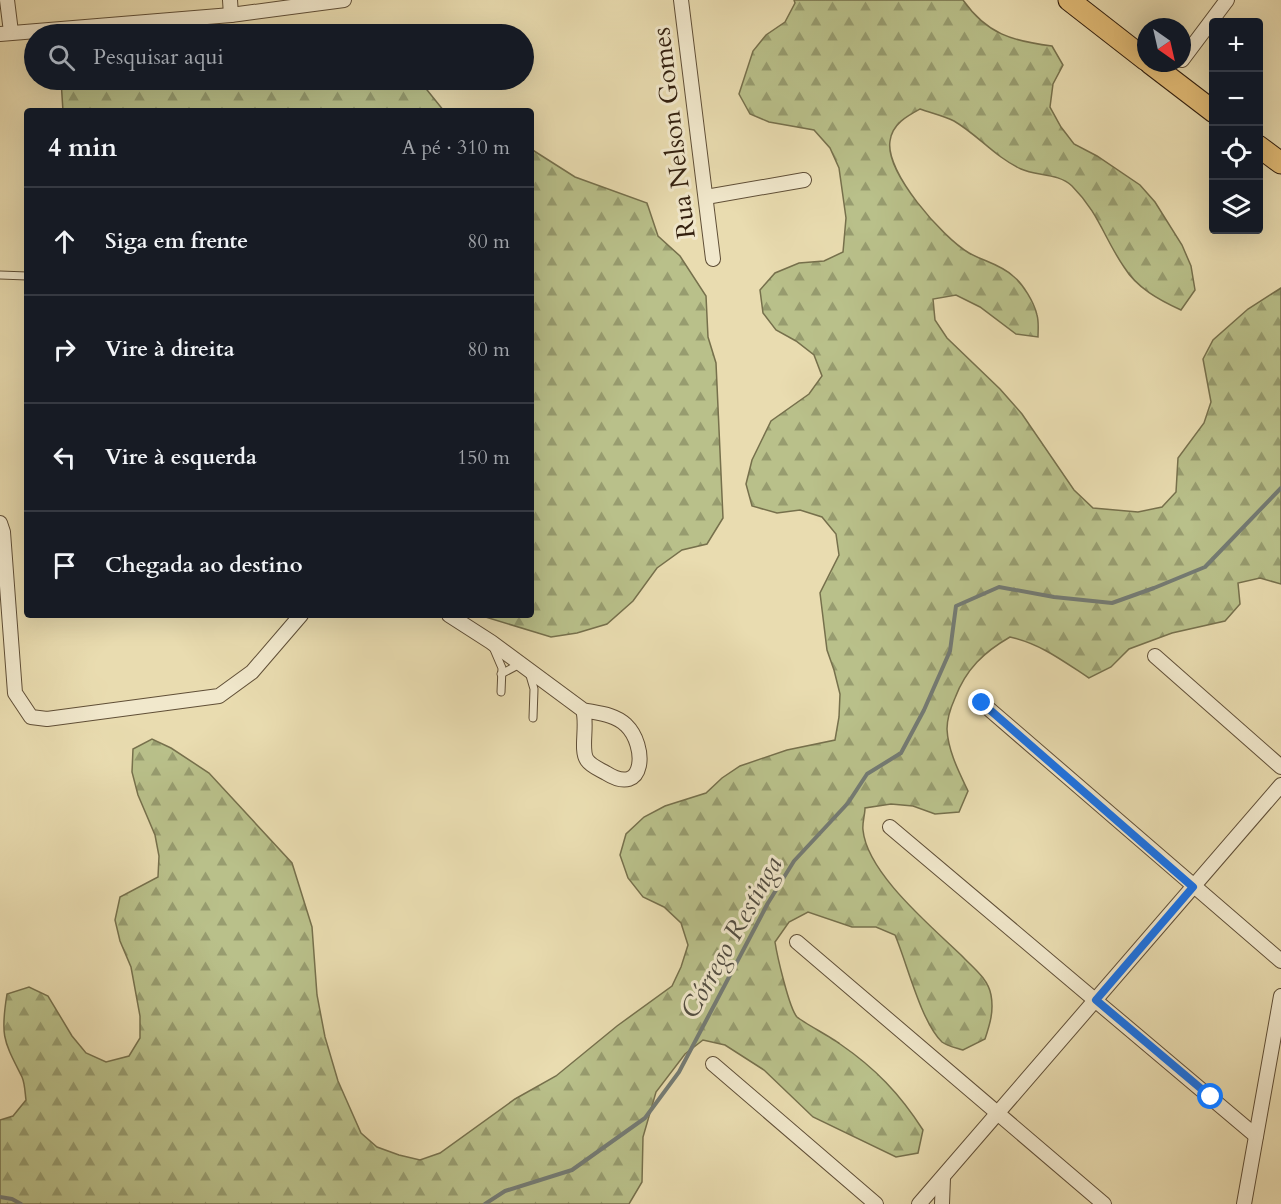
<!DOCTYPE html>
<html lang="pt">
<head>
<meta charset="utf-8">
<style>
  body { margin:0; font-family:Cardo,serif; background:#242831; color:#f1f3f6 }
  .controls { position:absolute; right:18px; top:18px; display:grid; overflow:hidden; border-radius:6px; box-shadow:0 6px 24px #0002 }
  .controls button { width:54px; height:54px; display:grid; place-items:center; padding:0; border:0; border-bottom:2px solid #363941; background:#171b24; color:#f1f3f6; font:30px sans-serif }
  .compass { position:absolute; left:1137px; top:18px; width:54px; height:54px; border-radius:50%; background:#171b24; box-shadow:0 6px 24px #0002; rotate:146deg }
  .stop { position:absolute; width:18px; height:18px; margin:-14px; border:4px solid #1a73e8; border-radius:50%; background:#fff }
  .stop.end { background:#1a73e8; border-color:#fff; box-shadow:0 2px 6px #0008 }
  .list { margin:0; padding:0; list-style:none }
  h2 { display:flex; justify-content:space-between; align-items:center; height:78px; margin:0; padding:0 24px; font-size:26px }
  h2 small { font-size:20px; font-weight:400; color:#9ea1a6 }
  .list li { display:grid; grid-template-columns:39px 1fr auto; gap:18px; align-items:center; box-sizing:border-box; height:108px; padding:0 24px; border-top:2px solid #363941 }
  .list b { display:block; font-size:22px; white-space:nowrap }
  .list em { font-size:20px; font-style:normal; color:#9ea1a6 }
  .icon { flex:none; width:33px; height:33px; fill:none; stroke:currentColor; stroke-width:2; stroke-linecap:round; stroke-linejoin:round }
  .map { position:relative; flex:none; width:1281px; height:1204px; overflow:hidden }
  .search { position:absolute; background:#171b24; box-shadow:0 6px 24px #0002; left:24px; top:24px; width:510px; height:66px; display:flex; align-items:center; gap:15px; box-sizing:border-box; padding:0 21px; border-radius:33px; color:#9ea1a6; font-size:22px }
  .panel { position:absolute; background:#171b24; box-shadow:0 6px 24px #0002; left:24px; top:108px; width:510px; height:510px; border-radius:6px }
  .map>svg:first-child { display:block }
  .forest { fill:url(#forest-firs); stroke:#76704c; stroke-width:1.5 }
  .lines { fill:none; stroke-linecap:round; stroke-linejoin:round }
  .stream { stroke:#747b74; stroke-width:4 }
  .lane-casing { stroke:#604f37; stroke-width:9 }
  .street-casing { stroke:#604f37; stroke-width:16 }
  .primary-casing { stroke:#33200f; stroke-width:23 }
  .lane { stroke:#f1e8cc; stroke-width:7 }
  .street { stroke:#f1e8cc; stroke-width:14 }
  .primary { stroke:#e4be78; stroke-width:21 }
  .route { stroke:#1a73e8; stroke-width:8 }
  .labels { text-anchor:middle; stroke-width:6; stroke-linejoin:round; paint-order:stroke }
  .street-label { font-size:26px; fill:#33200f; stroke:#f1e8cc }
  .water-label { font-size:27px; font-style:italic; fill:#534e42; stroke:#f1e8cc }
</style>
</head>
<body>
<div class="map">
<svg width="1281" height="1204" viewBox="0 0 1281 1204">
  <defs>
    <pattern id="forest-firs" width="22" height="20" patternUnits="userSpaceOnUse" patternTransform="scale(1.5)"><rect width="22" height="20" fill="#b9c08a"/><path d="M5 1l3.5 6h-7zM16 11l3.5 6h-7z" fill="#979c6f"/></pattern>
  </defs>
  <rect width="100%" height="100%" fill="#e9dcb0"/>
  <filter id="stains"><feTurbulence type="fractalNoise" baseFrequency=".00333" numOctaves="4"/><feColorMatrix values="0 0 0 0 .2 0 0 0 0 .09 0 0 0 0 .02 0 0 0 .5 -.17"/></filter>
  <radialGradient id="worn" r=".72"><stop offset=".6" stop-color="#630" stop-opacity="0"/><stop offset="1" stop-color="#630" stop-opacity=".3"/></radialGradient>
  <!-- forest -->
  <g class="forest">
    <path d="M794,0h169c24,34 49,41 89,46l11,19 -10,19 -3,23 11,20 13,17 23,12 43,29 15,17 27,43 9,21 4,24 -14,20c-22,-10 -44,-22 -57,-43 -20,-29 -25,-54 -52,-81 -13,-13 -36,-10 -51,-17 -26,-12 -43,-34 -67,-48 -10,-5 -23,-8 -34,-12 -13,7 -28,15 -30,32 -5,31 52,96 79,112 14,8 31,11 44,23 10,8 21,26 24,39 2,7 1,15 1,22l-22,-3 -36,-27 -24,-12 -23,4 2,21 12,18 53,51 22,25 52,76 19,18 45,4 24,-5 14,-15 2,-34 26,-35 7,-21 -8,-43 10,-19 35,-31 33,-21v296l-21,-6 -22,5 2,21 -15,17 -53,12 -43,16 -18,18 -22,11c-26,-17 -48,-34 -79,-41 -26,15 -44,32 -55,61 -4,9 -8,21 -8,31 1,22 12,43 21,62l-9,21 -24,2 -22,-8 -22,-2 -26,4c0,7 -3,15 -2,22 4,43 68,96 98,125 11,12 27,23 30,40 3,16 -1,29 -6,44l-22,11c-6,-2 -16,-4 -21,-8 -21,-20 -35,-79 -47,-107l-19,-8h-24l-44,-15 -19,10 -14,20c2,13 14,66 22,75 7,6 34,20 43,27 35,24 60,50 83,86l-5,23 -22,4 -83,-40 -49,-47 -39,-25 -22,-5 -18,14 -29,38 -13,45 -1,45 -13,22h-629v-84l13,-4 13,-16c-1,-7 -1,-16 -4,-23 -18,-36 -22,-40 -15,-83l22,-7 19,9 24,40 14,17 20,9 23,-6 11,-18v-22l-9,-49 -11,-26 -5,-21 5,-23 38,-20 1,-21 -4,-21 -17,-40 -6,-23 1,-23 19,-10 19,9 38,25 83,90 20,64 5,68 8,42 13,44 23,52 16,14 22,8 21,5 20,-7 75,-54 41,-23 61,-50 55,-40 9,-19 7,-22 -7,-22 -17,-16 -21,-10 -15,-19 -8,-23 6,-21 18,-17 21,-11 41,-13 16,-15 18,-12 47,-16 48,-10 4,-23 1,-23 -6,-24 -7,-20 -7,-57 19,-38 -3,-21 -14,-17 -22,-7 -23,3 -25,-7 -6,-22 6,-24 19,-39 38,-27 13,-18 -8,-21 -18,-14 -20,-11 -13,-17 -3,-23 15,-17 24,-10 25,-2 19,-9 3,-34 -7,-50 -9,-20 -16,-18 -45,-8 -19,-8 -11,-20 14,-43 13,-16 19,-13 10,-19z"/>
    <polygon points="61,80 238,80 245,85 272,85 297,88 306,80 419,80 444,111 63,111"/>
    <polygon points="531,149 575,177 647,203 658,236 680,256 706,296 708,337 716,363 723,518 707,544 682,550 657,568 633,601 607,624 577,633 551,637 479,615 531,615"/>
  </g>
  <g class="lines">
    <!-- stream -->
    <g class="stream">
      <polyline points="0,1197 12,1199 21,1204"/>
      <polyline points="485,1204 505,1191 572,1170 645,1118 679,1072 768,903 794,861 848,803 867,774 901,753 924,710 950,651 956,606 999,587 1054,597 1112,603 1154,588 1205,567 1281,488"/>
    </g>
    <defs>
      <g id="lane">
        <polyline points="0,275 27,276"/>
        <polyline points="493,647 502,668 501,692"/>
        <polyline points="529,672 534,689 533,718"/>
        <polyline points="501,674 520,664"/>
      </g>
      <g id="street">
        <polyline points="7,0 11,32"/>
        <polyline points="230,0 231,15"/>
        <polyline points="681,0 713,259"/>
        <polyline points="0,34 231,15 344,0"/>
        <polyline points="1182,60 1227,0"/>
        <polyline points="706,197 804,180"/>
        <polyline points="0,523 3,532 15,693 31,717 47,719 219,696 252,672 301,615"/>
        <path d="M449,615l42,27 92,68c5,14 -3,40 4,50 4,6 12,9 19,13 40,25 41,-28 20,-48 -11,-11 -29,-12 -43,-15"/>
        <polyline points="1155,656 1281,767"/>
        <polyline points="982,703 1281,961"/>
        <polyline points="890,827 1256,1136"/>
        <polyline points="797,942 1104,1204"/>
        <polyline points="713,1064 876,1204"/>
        <polyline points="919,1204 1281,785"/>
        <polyline points="942,1204 943,1178"/>
        <polyline points="1244,1204 1281,996"/>
      </g>
      <g id="primary">
        <polyline points="1069,0 1146,60"/>
        <polyline points="1150,63 1214,112"/>
        <polyline points="1258,146 1281,163"/>
      </g>
    </defs>
    <!-- lane casing -->
    <use href="#lane" class="lane-casing"/>
    <!-- street casing -->
    <use href="#street" class="street-casing"/>
    <!-- primary casing -->
    <use href="#primary" class="primary-casing"/>
    <!-- lane -->
    <use href="#lane" class="lane"/>
    <!-- street -->
    <use href="#street" class="street"/>
    <!-- primary -->
    <use href="#primary" class="primary"/>
  </g>
  <g class="lines">
    <!-- route -->
    <polyline class="route" points="982,703 1193,887 1096,1000 1211,1097"/>
  </g>
  <g class="labels">
    <!-- street labels -->
    <g class="street-label">
      <text transform="translate(673 133) rotate(-97)" y="9">Rua Nelson Gomes</text>
    </g>
    <!-- water labels -->
    <g class="water-label">
      <text transform="translate(731 937) rotate(-61)" y="9">Córrego Restinga</text>
    </g>
  </g>
  <rect width="100%" height="100%" filter="url(#stains)"/>
  <rect width="100%" height="100%" fill="url(#worn)"/>
</svg>
<div class="controls">
<button>+</button>
<button>−</button>
<button><svg class="icon" aria-label="locate" viewBox="0 0 24 24"><circle cx="12" cy="12" r="6"/><path d="M12 2v4M12 18v4M2 12h4M18 12h4"/></svg></button>
<button><svg class="icon" aria-label="layers" viewBox="0 0 24 24"><path d="M12 4l9 5-9 5-9-5zM3 14l9 5 9-5"/></svg></button>
</div>
<svg class="compass" viewBox="-18 -18 36 36"><path d="M0-13l5 13h-10z" fill="#e53935"/><path d="M0 13l5-13h-10z" fill="#9ea1a6"/></svg>
<div class="stop" style="left:1211px;top:1097px"></div>
<div class="stop end" style="left:982px;top:703px"></div>
<div class="search"><svg class="icon" aria-label="search" viewBox="0 0 24 24"><circle cx="10" cy="10" r="6"/><path d="M15 15l6 6"/></svg>Pesquisar aqui</div>
<section class="panel">
<h2>4 min<small>A pé · 310 m</small></h2>
<ul class="list">
<li><svg class="icon" aria-label="ahead" viewBox="0 0 24 24"><path d="M12 20V5M6 11l6-6 6 6"/></svg><div><b>Siga em frente</b></div><em>80 m</em></li>
<li><svg class="icon" aria-label="right" viewBox="0 0 24 24"><path d="M7 20v-9h11M14 6l5 5-5 5"/></svg><div><b>Vire à direita</b></div><em>80 m</em></li>
<li><svg class="icon" aria-label="left" viewBox="0 0 24 24"><path d="M17 20v-9H6M10 6l-5 5 5 5"/></svg><div><b>Vire à esquerda</b></div><em>150 m</em></li>
<li><svg class="icon" aria-label="arrive" viewBox="0 0 24 24"><path d="M6 21V4h12l-3 4 3 4H6"/></svg><div><b>Chegada ao destino</b></div></li>
</ul>
</section>
</div>
</body>
</html>
